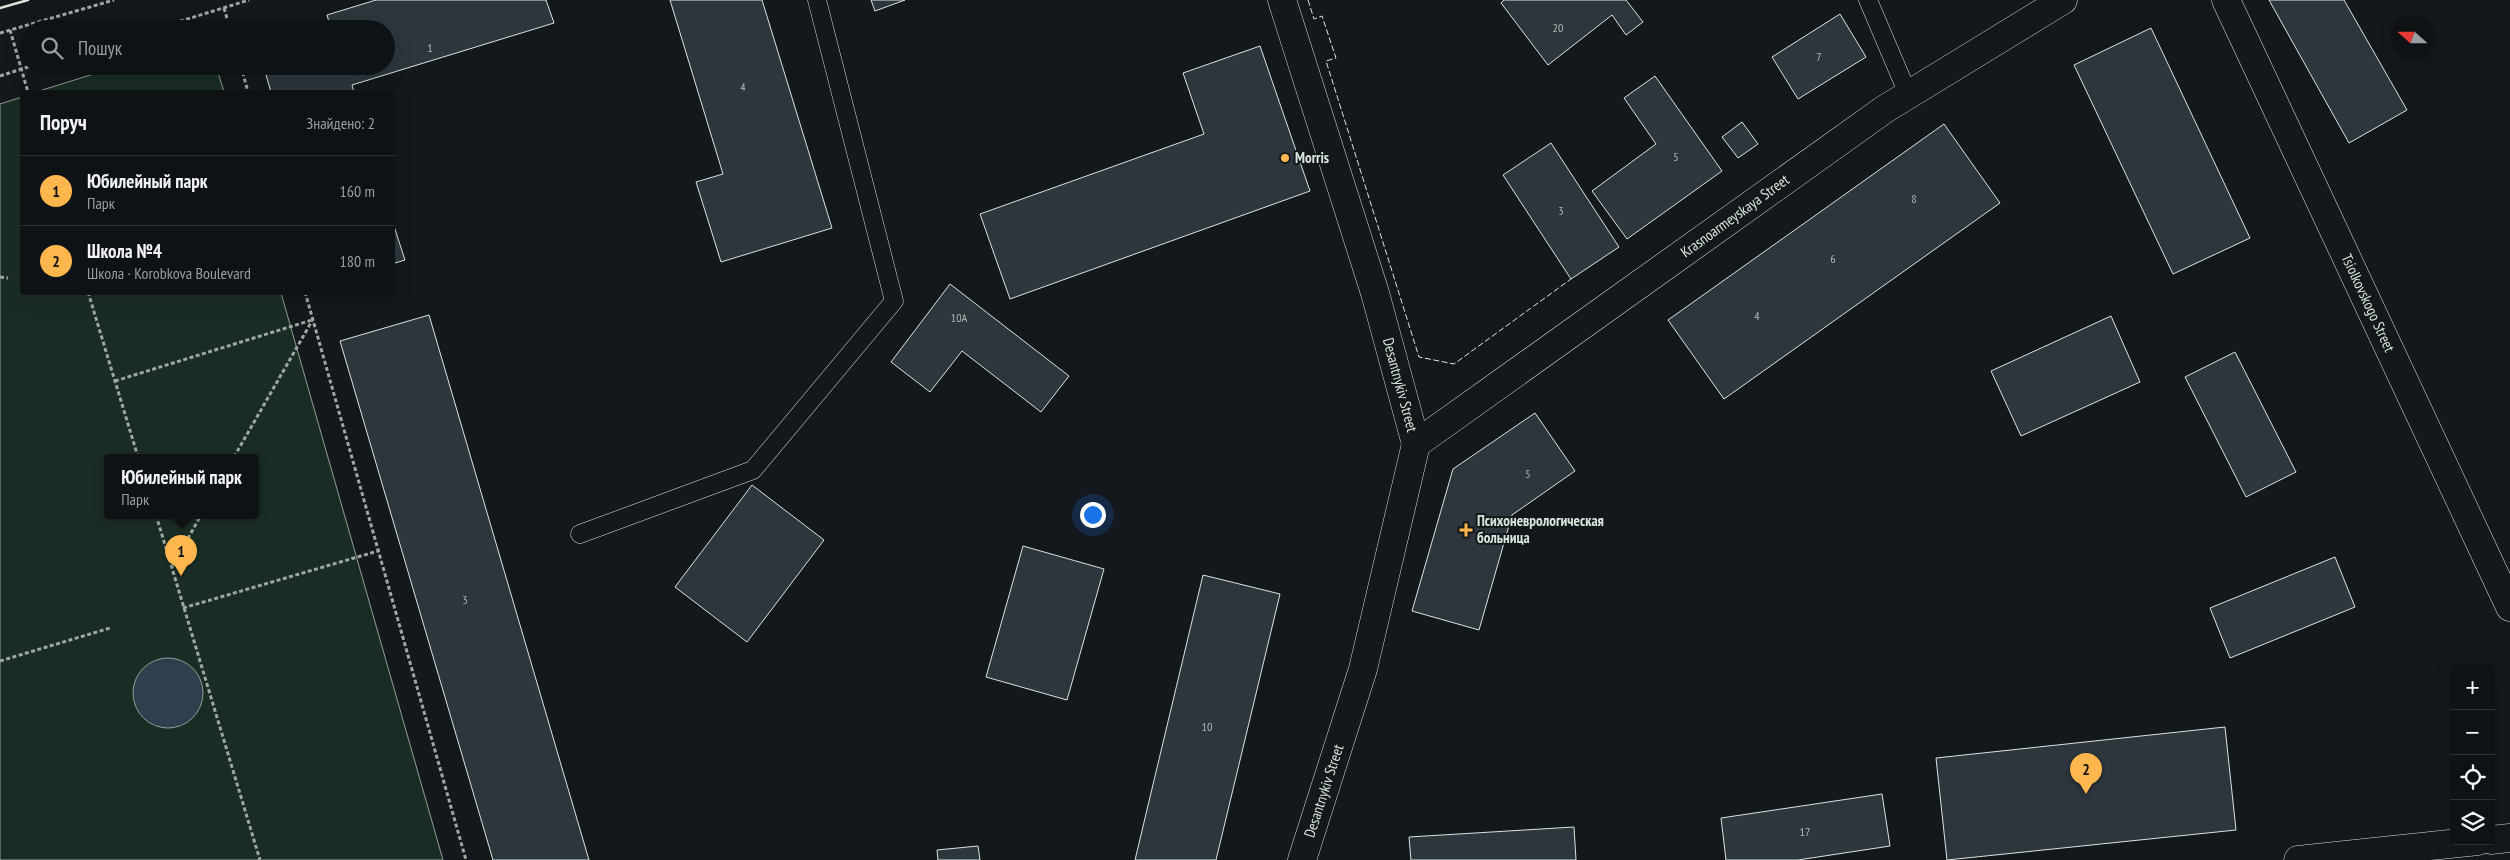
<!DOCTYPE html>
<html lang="uk">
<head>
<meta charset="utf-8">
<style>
  body { margin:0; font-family:"PT Sans Narrow",sans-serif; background:#1d2022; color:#f1f3f6 }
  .controls { position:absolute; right:15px; bottom:15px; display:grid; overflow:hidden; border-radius:5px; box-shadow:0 5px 20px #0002 }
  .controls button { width:45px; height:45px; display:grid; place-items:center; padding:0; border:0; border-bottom:1px solid #2f3234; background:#0f1215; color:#f1f3f6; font:25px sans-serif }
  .compass { position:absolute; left:2390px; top:15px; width:45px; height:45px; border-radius:50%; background:#0f1215; box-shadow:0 5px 20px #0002; rotate:291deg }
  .you { position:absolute; left:1092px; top:514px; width:18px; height:18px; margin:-12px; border:4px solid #fff; border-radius:50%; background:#1a73e8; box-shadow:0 0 0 8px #1a73e833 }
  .badge { display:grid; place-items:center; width:32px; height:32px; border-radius:50%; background:#ffb74d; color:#111; font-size:16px; font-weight:700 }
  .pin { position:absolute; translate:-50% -41px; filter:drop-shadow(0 1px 2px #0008) }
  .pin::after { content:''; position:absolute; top:26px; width:18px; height:15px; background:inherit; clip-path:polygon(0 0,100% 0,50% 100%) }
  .popup { position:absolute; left:104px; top:454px; width:155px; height:65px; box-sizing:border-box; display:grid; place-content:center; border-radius:5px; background:#0f1215; filter:drop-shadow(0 1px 4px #0005); font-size:16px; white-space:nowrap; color:#9b9ea0 }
  .popup b { font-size:19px; color:#f1f3f6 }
  .popup::after { content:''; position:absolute; left:50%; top:100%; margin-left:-10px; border:10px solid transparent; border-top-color:#0f1215 }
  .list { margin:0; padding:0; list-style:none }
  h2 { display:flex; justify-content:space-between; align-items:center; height:65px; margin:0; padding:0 20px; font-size:21px }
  h2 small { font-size:16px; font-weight:400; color:#9b9ea0 }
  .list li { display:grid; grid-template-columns:32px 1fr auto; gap:15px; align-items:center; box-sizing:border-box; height:70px; padding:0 20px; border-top:1px solid #2f3234 }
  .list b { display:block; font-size:19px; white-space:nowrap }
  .list p { margin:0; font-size:16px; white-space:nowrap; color:#9b9ea0 }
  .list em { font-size:16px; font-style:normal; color:#9b9ea0 }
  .icon { flex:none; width:28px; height:28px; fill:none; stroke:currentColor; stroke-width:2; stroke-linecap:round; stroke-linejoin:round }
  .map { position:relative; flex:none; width:2510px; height:860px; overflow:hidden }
  .search { position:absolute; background:#0f1215; box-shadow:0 5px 20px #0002; left:20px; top:20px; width:375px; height:55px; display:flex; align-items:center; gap:12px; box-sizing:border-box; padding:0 18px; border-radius:28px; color:#9b9ea0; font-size:19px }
  .panel { position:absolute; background:#0f1215; box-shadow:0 5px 20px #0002; left:20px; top:90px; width:375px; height:205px; border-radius:5px }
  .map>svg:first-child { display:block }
  .green { fill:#1a2d24; stroke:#939e99; fill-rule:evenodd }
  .water { fill:#2f3f4d; stroke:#939e99 }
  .building { fill:#2c363c; stroke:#d8e6dc }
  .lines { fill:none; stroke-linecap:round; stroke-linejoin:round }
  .lane-casing { stroke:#d8e6dc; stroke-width:19 }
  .street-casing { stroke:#d8e6dc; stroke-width:29 }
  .secondary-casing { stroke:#d8e6dc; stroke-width:29 }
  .path { stroke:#9da8a2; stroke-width:3; stroke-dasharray:4 2.5; stroke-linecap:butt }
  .lane { stroke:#14181c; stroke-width:18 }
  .street { stroke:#14181c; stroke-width:28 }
  .secondary { stroke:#14181c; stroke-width:28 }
  .fence { stroke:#d8e6dc; stroke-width:1; stroke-dasharray:6 2.5; stroke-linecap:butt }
  .wall { stroke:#d8e6dc; stroke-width:2.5 }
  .poi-dot { fill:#ffb74d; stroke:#14181c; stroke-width:2 }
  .labels { text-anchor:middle; stroke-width:4; stroke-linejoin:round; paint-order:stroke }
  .number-label { font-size:12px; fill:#adbab4 }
  .poi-label { font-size:15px; font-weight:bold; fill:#d8e6dc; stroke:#14181c; text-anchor:start }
  .street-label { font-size:15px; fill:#d8e6dc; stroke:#14181c }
</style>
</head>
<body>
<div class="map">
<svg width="2510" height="860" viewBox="0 0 2510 860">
  <rect width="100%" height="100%" fill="#14181c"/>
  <!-- green -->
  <g class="green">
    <polygon points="119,66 216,66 224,92 36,92"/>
    <path d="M22,97v195l259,1 162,567h-443v-756zM107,457h148v58h-148z"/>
  </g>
  <!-- water -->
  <circle class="water" cx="168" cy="693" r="35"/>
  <!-- building -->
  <g class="building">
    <polygon points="376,0 546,0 554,23 352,85 354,92 271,92 266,75 293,66 386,66 386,29 331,29 327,15"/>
    <polygon points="670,0 762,0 832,228 721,262 696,182 723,174"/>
    <polygon points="871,0 905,0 875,11"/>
    <polygon points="1504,0 1626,0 1643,22 1626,35 1612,15 1548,65 1501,3"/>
    <polygon points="2269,0 2344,0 2407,110 2349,143"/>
    <polygon points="1840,14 1866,57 1798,99 1772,57"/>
    <polygon points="2151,28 2250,238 2173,274 2074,65"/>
    <polygon points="1260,46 1310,191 1010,299 980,214 1204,134 1183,73"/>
    <polygon points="1655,76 1722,171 1627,239 1592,191 1656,144 1624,98"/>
    <polygon points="1742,122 1758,144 1738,158 1722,137"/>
    <polygon points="1944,124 2000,203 1724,399 1668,320"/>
    <polygon points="1551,143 1619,247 1571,279 1503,175"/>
    <polygon points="392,220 405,260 392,264"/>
    <polygon points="950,284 1069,376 1041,412 962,351 930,392 891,362"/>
    <polygon points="429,315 589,860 493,860 340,341"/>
    <polygon points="2111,316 2140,382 2021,436 1991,371"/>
    <polygon points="2235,352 2296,472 2246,497 2185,377"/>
    <polygon points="1535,413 1575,471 1512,515 1479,630 1412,611 1453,469"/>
    <polygon points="752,485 824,540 747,642 675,587"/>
    <polygon points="1023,546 1104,569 1067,700 986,677"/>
    <polygon points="2335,557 2355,607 2230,658 2210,608"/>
    <polygon points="1203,575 1280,594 1216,860 1135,860"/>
    <polygon points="2225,727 2236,830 1947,860 1936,758"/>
    <polygon points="1882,794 1890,846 1798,860 1726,860 1721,818"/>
    <polygon points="1574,827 1576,860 1411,860 1409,837"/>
    <polygon points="978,846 980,860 938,860 937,850"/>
  </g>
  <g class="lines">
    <defs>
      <g id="lane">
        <polyline points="1868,0 1908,94"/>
        <polyline points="580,534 753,470 894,301 817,0"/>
      </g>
      <g id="street">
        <polyline points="1282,0 1375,293 1416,444"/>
        <polyline points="2226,0 2510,607"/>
        <polyline points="2491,840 2510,838"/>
        <polyline points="2298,860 2478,841"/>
      </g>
      <polyline id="secondary" points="1302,860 1363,669 1416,444 1885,109 2063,0"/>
    </defs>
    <!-- lane casing -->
    <use href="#lane" class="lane-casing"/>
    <!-- street casing -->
    <use href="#street" class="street-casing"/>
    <!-- secondary casing -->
    <use href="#secondary" class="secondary-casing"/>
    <!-- path -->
    <g class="path">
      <polyline points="224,8 230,29"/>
      <polyline points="155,29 249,0"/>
      <polyline points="10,30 28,92"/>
      <polyline points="0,33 114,0"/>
      <polyline points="241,66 248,92"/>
      <polyline points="0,76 31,66"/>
      <polyline points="0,277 8,278"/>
      <polyline points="88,292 138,457"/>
      <polyline points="305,292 466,860"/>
      <polyline points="115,381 312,320"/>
      <polyline points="234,457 312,321"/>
      <polyline points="156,515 260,860"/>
      <polyline points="172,567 201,515"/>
      <polyline points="183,608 378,551"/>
      <polyline points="0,661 110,628"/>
    </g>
    <!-- lane -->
    <use href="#lane" class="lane"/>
    <!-- street -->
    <use href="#street" class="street"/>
    <!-- secondary -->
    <use href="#secondary" class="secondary"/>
    <!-- fence -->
    <polyline class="fence" points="1308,0 1314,19 1322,16 1336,58 1326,61 1419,357 1454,364 1571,279"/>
    <!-- wall -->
    <polyline class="wall" points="0,8 28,0"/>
  </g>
  <!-- markers -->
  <g class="poi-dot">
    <circle cx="1285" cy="158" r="5"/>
    <path d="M1463.5 522.5h5v5h5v5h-5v5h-5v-5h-5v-5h5z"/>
  </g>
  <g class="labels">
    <!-- number labels -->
    <g class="number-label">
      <text x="1558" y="32">20</text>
      <text x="430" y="52">1</text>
      <text x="1819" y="61">7</text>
      <text x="743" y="91">4</text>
      <text x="1676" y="161">5</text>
      <text x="1914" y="203">8</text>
      <text x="1561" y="215">3</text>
      <text x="1833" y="263">6</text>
      <text x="1757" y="320">4</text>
      <text x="959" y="322">10А</text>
      <text x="1528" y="478">5</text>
      <text x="465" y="604">3</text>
      <text x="1207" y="731">10</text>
      <text x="1805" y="836">17</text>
    </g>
    <!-- poi labels -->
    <g class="poi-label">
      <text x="1295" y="163">Morris</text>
      <text x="1477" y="526">Психоневрологическая<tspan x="1477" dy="17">больница</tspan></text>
    </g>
    <!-- street labels -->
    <g class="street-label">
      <text transform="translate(1735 216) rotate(-36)" y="5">Krasnoarmeyskaya Street</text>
      <text transform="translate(2368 303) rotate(65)" y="5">Tsiolkovskogo Street</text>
      <text transform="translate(1400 385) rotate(75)" y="5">Desantnykiv Street</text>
      <text transform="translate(1324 791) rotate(-72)" y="5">Desantnykiv Street</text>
    </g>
  </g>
</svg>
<div class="controls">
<button>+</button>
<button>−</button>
<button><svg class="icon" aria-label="locate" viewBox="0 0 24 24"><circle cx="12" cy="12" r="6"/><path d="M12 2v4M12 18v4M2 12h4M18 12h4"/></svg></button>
<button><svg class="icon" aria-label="layers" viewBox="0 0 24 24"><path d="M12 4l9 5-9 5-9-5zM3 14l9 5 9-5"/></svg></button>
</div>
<svg class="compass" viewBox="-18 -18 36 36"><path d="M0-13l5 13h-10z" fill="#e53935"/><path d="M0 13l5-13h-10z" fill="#9b9ea0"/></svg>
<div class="you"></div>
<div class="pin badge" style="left:181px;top:576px">1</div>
<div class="popup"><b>Юбилейный парк</b>Парк</div>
<div class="pin badge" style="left:2086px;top:794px">2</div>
<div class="search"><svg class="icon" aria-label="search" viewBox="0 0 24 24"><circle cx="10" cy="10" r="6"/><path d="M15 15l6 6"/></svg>Пошук</div>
<section class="panel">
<h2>Поруч<small>Знайдено: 2</small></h2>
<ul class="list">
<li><span class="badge">1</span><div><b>Юбилейный парк</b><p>Парк</p></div><em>160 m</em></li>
<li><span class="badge">2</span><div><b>Школа №4</b><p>Школа · Korobkova Boulevard</p></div><em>180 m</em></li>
</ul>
</section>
</div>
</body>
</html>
